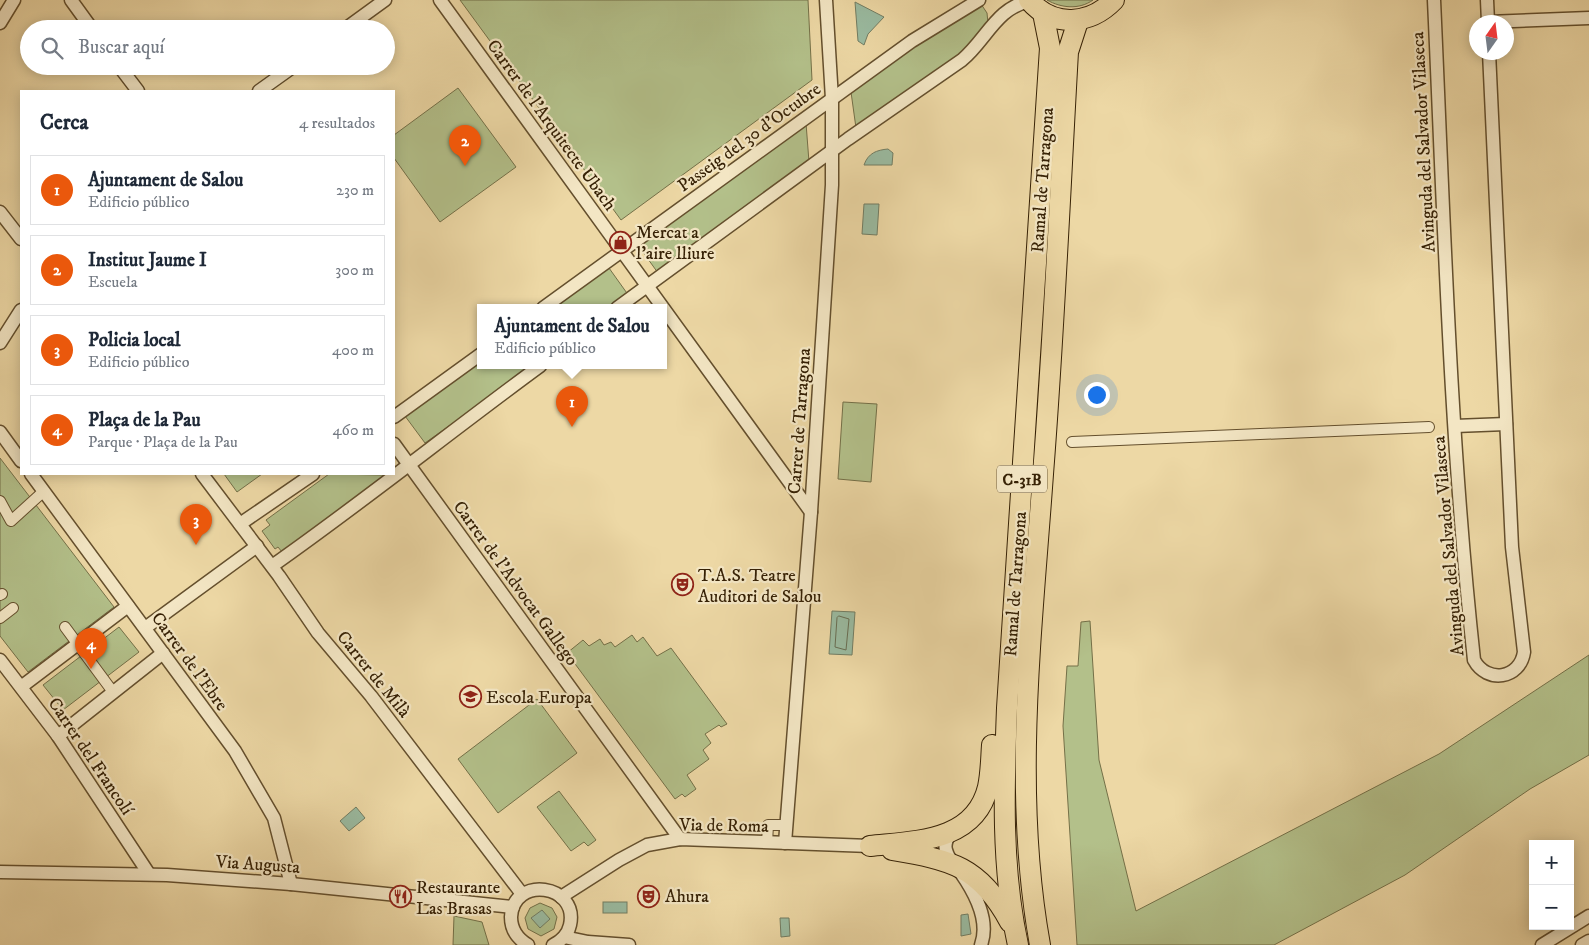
<!DOCTYPE html>
<html lang="es">
<head>
<meta charset="utf-8">
<style>
  body { margin:0; font-family:"IM FELL DW Pica",serif; background:#f6f6f7; color:#1f2937 }
  .controls { position:absolute; right:15px; bottom:15px; display:grid; overflow:hidden; border-radius:0px; box-shadow:0 2px 12px #0003 }
  .controls button { width:45px; height:45px; display:grid; place-items:center; padding:0; border:0; border-bottom:1px solid #e0e1e3; background:#fff; color:#1f2937; font:25px sans-serif }
  .compass { position:absolute; left:1469px; top:15px; width:45px; height:45px; border-radius:50%; background:#fff; box-shadow:0 2px 12px #0003; rotate:14deg }
  .you { position:absolute; left:1096px; top:394px; width:18px; height:18px; margin:-12px; border:4px solid #fff; border-radius:50%; background:#1a73e8; box-shadow:0 0 0 8px #1a73e833 }
  .badge { display:grid; place-items:center; width:32px; height:32px; border-radius:50%; background:#ea580c; color:#fff; font-size:16px; font-weight:700 }
  .pin { position:absolute; translate:-50% -41px; filter:drop-shadow(0 1px 2px #0008) }
  .pin::after { content:''; position:absolute; top:26px; width:18px; height:15px; background:inherit; clip-path:polygon(0 0,100% 0,50% 100%) }
  .popup { position:absolute; left:477px; top:304px; width:190px; height:65px; box-sizing:border-box; display:grid; place-content:center; border-radius:0px; background:#fff; filter:drop-shadow(0 1px 4px #0005); font-size:16px; white-space:nowrap; color:#747a83 }
  .popup b { font-size:19px; color:#1f2937 }
  .popup::after { content:''; position:absolute; left:50%; top:100%; margin-left:-10px; border:10px solid transparent; border-top-color:#fff }
  .list { margin:0; padding:0; list-style:none }
  h2 { display:flex; justify-content:space-between; align-items:center; height:65px; margin:0; padding:0 20px; font-size:21px }
  h2 small { font-size:16px; font-weight:400; color:#747a83 }
  .list li { display:grid; grid-template-columns:32px 1fr auto; gap:15px; align-items:center; box-sizing:border-box; height:70px; margin:0 10px 10px; padding:0 10px; border:1px solid #e0e1e3; border-radius:0px }
  .list b { display:block; font-size:19px; white-space:nowrap }
  .list p { margin:0; font-size:16px; white-space:nowrap; color:#747a83 }
  .list em { font-size:16px; font-style:normal; color:#747a83 }
  .icon { flex:none; width:28px; height:28px; fill:none; stroke:currentColor; stroke-width:2; stroke-linecap:round; stroke-linejoin:round }
  .map { position:relative; flex:none; width:1589px; height:945px; overflow:hidden }
  .search { position:absolute; background:#fff; box-shadow:0 2px 12px #0003; left:20px; top:20px; width:375px; height:55px; display:flex; align-items:center; gap:12px; box-sizing:border-box; padding:0 18px; border-radius:28px; color:#747a83; font-size:19px }
  .panel { position:absolute; background:#fff; box-shadow:0 2px 12px #0003; left:20px; top:90px; width:375px; height:385px; border-radius:0px }
  .map>svg:first-child { display:block }
  .green { fill:#b3c08a; stroke:#747048 }
  .water { fill:#9abba1; stroke:#727d63 }
  .lines { fill:none; stroke-linecap:round; stroke-linejoin:round }
  .shore { stroke:#686e53; stroke-width:1 }
  .pedestrian-casing { stroke:#644f2d; stroke-width:12 }
  .minor-casing { stroke:#644f2d; stroke-width:15 }
  .primary-casing { stroke:#362105; stroke-width:22 }
  .pedestrian { stroke:#f3e6c4; stroke-width:10 }
  .minor { stroke:#f3e6c4; stroke-width:12 }
  .primary { stroke:#edd8a5; stroke-width:20 }
  .labels { text-anchor:middle; stroke-width:4.5; stroke-linejoin:round; paint-order:stroke }
  .shield { fill:#f3e6c4; stroke:#6f5c3e; stroke-width:1 }
  .shield-label { font-size:16px; font-weight:bold; fill:#362105 }
  .street-label { font-size:18px; fill:#362105; stroke:#f3e6c4 }
  .poi-label { font-size:18px; fill:#362105; stroke:#f3e6c4; text-anchor:start }
</style>
</head>
<body>
<div class="map">
<svg width="1589" height="945" viewBox="0 0 1589 945">
  <rect width="100%" height="100%" fill="#edd8a5"/>
  <filter id="stains"><feTurbulence type="fractalNoise" baseFrequency=".004" numOctaves="4"/><feColorMatrix values="0 0 0 0 .2 0 0 0 0 .09 0 0 0 0 .02 0 0 0 .5 -.17"/></filter>
  <radialGradient id="worn" r=".72"><stop offset=".6" stop-color="#630" stop-opacity="0"/><stop offset="1" stop-color="#630" stop-opacity=".3"/></radialGradient>
  <!-- green -->
  <g class="green">
    <polygon points="460,0 808,0 812,80 621,220"/>
    <path d="M1047,0h46c-14,10 -32,8 -46,0z"/>
    <polygon points="981,4 987,13 988,23 963,53 856,128 851,92 917,44"/>
    <polygon points="458,88 516,167 440,222 394,158 394,135"/>
    <polygon points="806,123 809,162 658,273 638,245"/>
    <polygon points="609,268 629,296 612,308 554,308"/>
    <polygon points="481,361 481,366 533,366 425,443 405,416"/>
    <polygon points="843,402 877,404 871,482 838,479"/>
    <polygon points="0,458 114,607 28,672 0,636"/>
    <polygon points="224,474 262,474 237,492"/>
    <polygon points="329,474 385,475 282,552 278,547 275,549 262,531 270,525 266,520"/>
    <polygon points="1090,621 1099,760 1136,911 1439,754 1589,655 1589,755 1530,789 1405,875 1274,945 1077,945 1063,726 1067,666 1078,666 1081,622"/>
    <polygon points="119,627 139,652 63,710 43,685"/>
    <polygon points="632,635 637,642 643,637 657,656 671,648 727,724 721,727 719,725 705,734 711,743 703,750 709,759 687,775 696,789 685,797 682,794 675,799 567,653 583,640 589,646 600,639 604,645 611,642 615,647"/>
    <polygon points="537,699 577,753 498,813 458,759"/>
    <polygon points="559,791 596,840 588,846 584,842 571,851 537,807"/>
    <polygon points="540,903 552,908 557,917 554,929 541,936 528,929 525,918 530,908"/>
    <polygon points="454,916 482,922 489,945 453,945"/>
  </g>
  <!-- water -->
  <g class="water">
    <polygon points="855,2 884,17 868,34 864,45 858,41"/>
    <path d="M888,149l5,4 -1,12h-28c4,-12 13,-15 24,-16z"/>
    <polygon points="864,204 879,204 877,235 862,234"/>
    <polygon points="832,611 855,612 852,655 829,654"/>
    <polygon points="356,807 365,818 349,831 340,821"/>
    <rect x="603" y="902" width="24" height="11"/>
    <polygon points="542,910 550,919 540,928 531,918"/>
    <polygon points="968,914 971,934 961,936 961,915"/>
    <polygon points="780,918 789,918 790,936 781,937"/>
  </g>
  <g class="lines">
    <!-- shore -->
    <polygon class="shore" points="839,616 849,619 846,650 835,647 837,618"/>
    <defs>
      <g id="pedestrian">
        <polyline points="1072,442 1429,427"/>
        <polyline points="0,501 11,521 44,491"/>
        <polyline points="0,595 2,594"/>
        <polyline points="0,618 13,608"/>
        <polyline points="65,627 113,692"/>
        <polyline points="767,843 768,825 787,825"/>
      </g>
      <g id="minor">
        <polyline points="71,0 92,29"/>
        <polyline points="440,0 811,512"/>
        <path d="M1434,0c10,220 16,441 40,660 13,24 46,19 50,-8l-12,-105 -23,-495"/>
        <polyline points="1487,0 1488,22"/>
        <polyline points="1488,22 1589,18"/>
        <polyline points="0,23 14,0"/>
        <polyline points="345,29 385,0"/>
        <polyline points="119,66 138,91"/>
        <polyline points="259,91 294,66"/>
        <polyline points="0,212 21,239"/>
        <polyline points="543,308 912,41 979,0"/>
        <path d="M617,308l231,-169 114,-79c24,-20 35,-53 68,-59"/>
        <polyline points="0,343 21,310"/>
        <polyline points="394,417 481,354"/>
        <polyline points="1455,426 1506,424"/>
        <polyline points="0,432 21,461"/>
        <polyline points="394,444 680,839"/>
        <polyline points="31,474 235,751 274,818 291,884"/>
        <polyline points="202,474 279,576 318,633 371,696 522,894"/>
        <polyline points="240,524 313,474"/>
        <path d="M272,566c91,-64 178,-134 268,-200"/>
        <polyline points="145,628 257,546"/>
        <polyline points="0,660 58,736 149,874"/>
        <polyline points="21,687 128,606"/>
        <polyline points="58,736 163,653"/>
        <path d="M951,833c-4,5 -7,10 -5,17 2,9 9,16 15,23 14,20 29,47 20,72"/>
        <polyline points="785,843 811,512 832,185 832,99 826,0"/>
        <polyline points="0,872 167,875 291,884 513,907"/>
        <polyline points="561,897 619,860 647,845 680,839 870,846"/>
        <polyline points="564,937 588,942 629,945"/>
        <path d="M528,945c-10,-6 -17,-15 -17,-28 2,-42 68,-33 59,8 -2,9 -9,16 -17,20"/>
        <polyline points="1542,945 1589,916"/>
        <polyline points="1582,945 1589,941"/>
      </g>
      <g id="primary">
        <path d="M1029,0c24,28 61,25 85,0"/>
        <path d="M870,846c45,-5 105,-4 118,-59 3,-14 3,-28 4,-42"/>
        <path d="M892,850c59,10 88,16 118,72"/>
        <path d="M1018,945c-17,-78 -14,-158 -11,-237l43,-660 -7,-35"/>
        <path d="M1040,945c-28,-155 -8,-315 3,-471 11,-140 17,-281 25,-422l10,-31"/>
      </g>
    </defs>
    <!-- pedestrian casing -->
    <use href="#pedestrian" class="pedestrian-casing"/>
    <!-- minor casing -->
    <use href="#minor" class="minor-casing"/>
    <!-- primary casing -->
    <use href="#primary" class="primary-casing"/>
    <!-- pedestrian -->
    <use href="#pedestrian" class="pedestrian"/>
    <!-- minor -->
    <use href="#minor" class="minor"/>
    <!-- primary -->
    <use href="#primary" class="primary"/>
  </g>
  <!-- icons -->
  <defs>
    <symbol id="shop-ring" viewBox="-11 -11 22 22"><circle r="9.5" fill="#f3e6c4" stroke="#8f2418" stroke-width="1.5"/><path d="M-5-2.5h2.3a2.7 3.5 0 0 1 5.4 0H5L5.5 6h-11ZM-1.5-2.5h3a1.5 2.3 0 0 0-3 0Z" fill="#8f2418"/></symbol>
    <symbol id="theatre-ring" viewBox="-11 -11 22 22"><circle r="9.5" fill="#f3e6c4" stroke="#8f2418" stroke-width="1.5"/><path d="M-5-5.5Q0-4 5-5.5V0Q5 5 0 6Q-5 5-5 0ZM-3.3-2.5H-1v1.5H-3.3ZM1-2.5H3.3v1.5H1ZM-2.8 1Q0 5.5 2.8 1Z" fill="#8f2418"/></symbol>
    <symbol id="school-ring" viewBox="-11 -11 22 22"><circle r="9.5" fill="#f3e6c4" stroke="#8f2418" stroke-width="1.5"/><path d="M0-5L7-2L0 1L-7-2ZM-4 1L0 2.5L4 1V4Q0 6-4 4Z" fill="#8f2418"/></symbol>
    <symbol id="restaurant-ring" viewBox="-11 -11 22 22"><circle r="9.5" fill="#f3e6c4" stroke="#8f2418" stroke-width="1.5"/><path d="M-5-6h1v4h1v-4h1v4h1v-4h1v5L-1.5 .5V6h-2V.5L-5-1ZM5-6V6H3V1.5H1.5Q1.5-4 5-6Z" fill="#8f2418"/></symbol>
  </defs>
  <g fill-rule="evenodd">
    <use href="#shop-ring" x="608" y="230" width="25" height="25"/>
    <use href="#theatre-ring" x="670" y="572" width="25" height="25"/>
    <use href="#school-ring" x="458" y="684" width="25" height="25"/>
    <use href="#theatre-ring" x="636" y="884" width="25" height="25"/>
    <use href="#restaurant-ring" x="388" y="884" width="25" height="25"/>
  </g>
  <g class="labels">
    <!-- shield labels -->
    <rect class="shield" x="997" y="465.5" width="50" height="27" rx="4"/>
    <g class="shield-label">
      <text x="1022" y="485">C-31B</text>
    </g>
    <!-- street labels -->
    <g class="street-label">
      <text transform="translate(552 125) rotate(54)" y="6">Carrer de l'Arquitecte Ubach</text>
      <text transform="translate(749 137) rotate(-36)" y="6">Passeig del 30 d'Octubre</text>
      <text transform="translate(1423 142) rotate(-93)" y="6">Avinguda del Salvador Vilaseca</text>
      <text transform="translate(1042 180) rotate(-86)" y="6">Ramal de Tarragona</text>
      <text transform="translate(799 421) rotate(-86)" y="6">Carrer de Tarragona</text>
      <text transform="translate(1448 546) rotate(-95)" y="6">Avinguda del Salvador Vilaseca</text>
      <text transform="translate(516 583) rotate(54)" y="6">Carrer de l'Advocat Gallego</text>
      <text transform="translate(1015 584) rotate(-86)" y="6">Ramal de Tarragona</text>
      <text transform="translate(190 661) rotate(54)" y="6">Carrer de l'Ebre</text>
      <text transform="translate(374 674) rotate(51)" y="6">Carrer de Milà</text>
      <text transform="translate(91 756) rotate(56)" y="6">Carrer del Francolí</text>
      <text transform="translate(724 825) rotate(1)" y="6">Via de Roma</text>
      <text transform="translate(258 864) rotate(4)" y="6">Via Augusta</text>
    </g>
    <!-- poi labels -->
    <g class="poi-label">
      <text x="636" y="238">Mercat a<tspan x="636" dy="21">l'aire lliure</tspan></text>
      <text x="698" y="581">T.A.S. Teatre<tspan x="698" dy="21">Auditori de Salou</tspan></text>
      <text x="486" y="703">Escola Europa</text>
      <text x="416" y="893">Restaurante<tspan x="416" dy="21">Las Brasas</tspan></text>
      <text x="665" y="902">Ahura</text>
    </g>
  </g>
  <rect width="100%" height="100%" filter="url(#stains)"/>
  <rect width="100%" height="100%" fill="url(#worn)"/>
</svg>
<div class="controls">
<button>+</button>
<button>−</button>
</div>
<svg class="compass" viewBox="-18 -18 36 36"><path d="M0-13l5 13h-10z" fill="#e53935"/><path d="M0 13l5-13h-10z" fill="#747a83"/></svg>
<div class="you"></div>
<div class="pin badge" style="left:572px;top:427px">1</div>
<div class="popup"><b>Ajuntament de Salou</b>Edificio público</div>
<div class="pin badge" style="left:465px;top:166px">2</div>
<div class="pin badge" style="left:196px;top:545px">3</div>
<div class="pin badge" style="left:91px;top:669px">4</div>
<div class="search"><svg class="icon" aria-label="search" viewBox="0 0 24 24"><circle cx="10" cy="10" r="6"/><path d="M15 15l6 6"/></svg>Buscar aquí</div>
<section class="panel">
<h2>Cerca<small>4 resultados</small></h2>
<ul class="list">
<li><span class="badge">1</span><div><b>Ajuntament de Salou</b><p>Edificio público</p></div><em>230 m</em></li>
<li><span class="badge">2</span><div><b>Institut Jaume I</b><p>Escuela</p></div><em>300 m</em></li>
<li><span class="badge">3</span><div><b>Policia local</b><p>Edificio público</p></div><em>400 m</em></li>
<li><span class="badge">4</span><div><b>Plaça de la Pau</b><p>Parque · Plaça de la Pau</p></div><em>460 m</em></li>
</ul>
</section>
</div>
</body>
</html>
